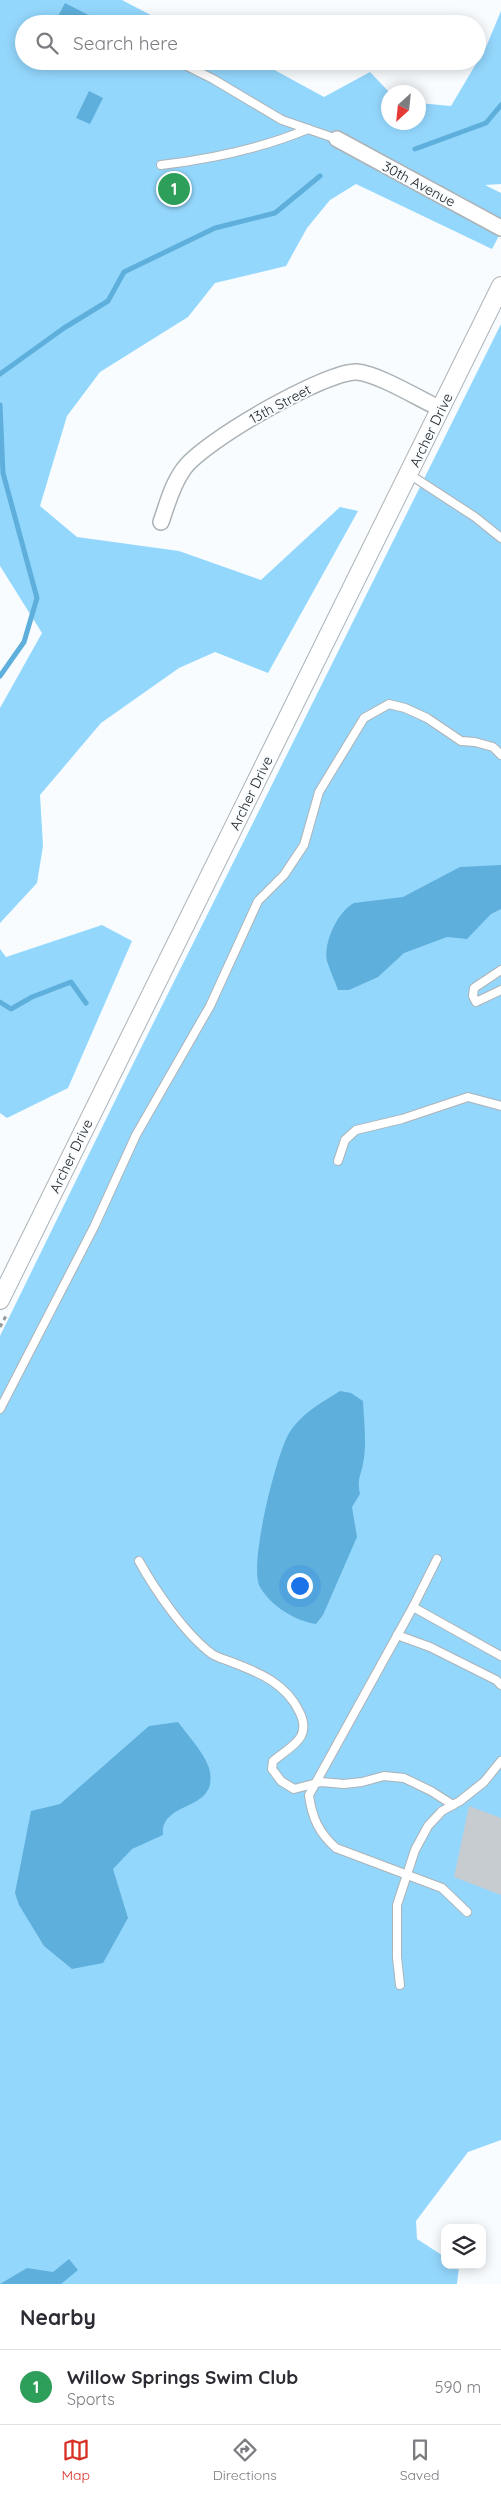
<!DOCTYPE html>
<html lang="en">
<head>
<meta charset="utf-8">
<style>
  body { margin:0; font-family:Quicksand,sans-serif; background:#f7f7f7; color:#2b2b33 }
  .controls { position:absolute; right:15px; bottom:15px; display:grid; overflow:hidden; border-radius:10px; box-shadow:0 2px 12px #0003 }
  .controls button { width:45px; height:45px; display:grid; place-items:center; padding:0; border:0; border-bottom:1px solid #e1e1e2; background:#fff; color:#2b2b33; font:25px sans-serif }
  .compass { position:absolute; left:381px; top:85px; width:45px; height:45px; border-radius:50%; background:#fff; box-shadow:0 2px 12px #0003; rotate:207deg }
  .you { position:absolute; left:299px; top:1585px; width:18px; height:18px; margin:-12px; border:4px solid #fff; border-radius:50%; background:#1a73e8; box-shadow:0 0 0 8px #1a73e833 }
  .badge { display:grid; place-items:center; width:32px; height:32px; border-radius:50%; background:#d93025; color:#fff; font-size:16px; font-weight:700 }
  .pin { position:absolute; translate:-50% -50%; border:2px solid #fff; box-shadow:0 1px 5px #0006 }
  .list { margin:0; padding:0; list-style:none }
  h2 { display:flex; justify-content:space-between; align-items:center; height:65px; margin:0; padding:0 20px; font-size:21px }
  h2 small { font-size:16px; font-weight:400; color:#7c7c81 }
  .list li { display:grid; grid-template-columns:32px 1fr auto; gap:15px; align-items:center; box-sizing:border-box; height:75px; padding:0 20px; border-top:1px solid #e1e1e2 }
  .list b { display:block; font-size:19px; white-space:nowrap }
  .list p { margin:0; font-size:16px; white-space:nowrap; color:#7c7c81 }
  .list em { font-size:16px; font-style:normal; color:#7c7c81 }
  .icon { flex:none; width:28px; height:28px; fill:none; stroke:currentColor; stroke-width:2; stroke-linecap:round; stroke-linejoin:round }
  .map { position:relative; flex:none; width:501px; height:2284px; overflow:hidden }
  .search { position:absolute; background:#fff; box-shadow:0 2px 12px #0003; left:15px; right:15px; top:15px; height:55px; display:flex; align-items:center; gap:12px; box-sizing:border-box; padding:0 18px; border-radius:28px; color:#7c7c81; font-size:19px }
  .sheet { height:140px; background:#fff }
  nav { display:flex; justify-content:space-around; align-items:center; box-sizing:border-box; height:70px; border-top:1px solid #e1e1e2; background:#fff; font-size:14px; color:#7c7c81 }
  nav a { display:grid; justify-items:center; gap:2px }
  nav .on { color:#d93025 }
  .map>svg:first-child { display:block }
  .green { fill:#94d7fd }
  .water { fill:#5eafdb }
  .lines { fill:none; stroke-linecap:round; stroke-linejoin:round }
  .stream { stroke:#5eafdb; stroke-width:5 }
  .building { fill:#c6ccd0 }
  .service-casing { stroke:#acb3b7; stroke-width:10 }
  .minor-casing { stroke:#acb3b7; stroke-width:18 }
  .tertiary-casing { stroke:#acb3b7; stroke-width:20 }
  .path { stroke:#96999b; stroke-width:3; stroke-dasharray:4 4; stroke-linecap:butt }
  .service { stroke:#fff; stroke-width:8 }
  .minor { stroke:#fff; stroke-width:15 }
  .tertiary { stroke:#fff; stroke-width:18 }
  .labels { text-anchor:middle; stroke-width:4; stroke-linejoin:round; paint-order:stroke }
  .street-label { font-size:14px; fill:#191b1c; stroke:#f8fcff }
</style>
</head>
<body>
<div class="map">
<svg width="501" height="2284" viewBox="0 0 501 2284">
  <rect width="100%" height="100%" fill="#f8fcff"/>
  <!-- green -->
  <g class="green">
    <polygon points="0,0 122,0 168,24 24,24 24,61 258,61 324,97 370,72 389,92 388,122 418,122 419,103 451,106 486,47 501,11 501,184 485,185 501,193 501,232 492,249 356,184 330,200 307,228 286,266 215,283 188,317 100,372 67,416 40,506 77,537 179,551 261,580 340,507 358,511 268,673 215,652 179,668 101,723 40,795 43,846 37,883 0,923 0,708 42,633 0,566"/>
    <polygon points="501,324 501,2140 468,2152 416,2221 417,2239 445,2257 445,2265 459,2266 457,2284 0,2284 0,1336 133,1064"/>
    <polygon points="102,925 132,941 68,1088 7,1118 0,1113 0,949 6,957"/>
  </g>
  <!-- water -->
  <g class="water">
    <polygon points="65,3 106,24 54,24"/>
    <polygon points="89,91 103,98 90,124 76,118"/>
    <path d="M501,865v44l-10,5 -24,25 -20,-2 -43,16 -26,24 -29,13h-11c-3,-9 -8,-19 -11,-29 -4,-18 11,-50 27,-58l49,-6 57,-30z"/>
    <path d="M340,1391l11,2 12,8c1,21 4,43 0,63 -3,14 -6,15 -3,30l-8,13 5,30 -34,78 -7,9c-21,-3 -45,-18 -56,-37 -12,-21 16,-130 28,-152 12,-21 33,-32 52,-44z"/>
    <path d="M178,1722c9,12 27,32 31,46 12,45 -49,31 -46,67l-31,14 -19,20 15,49 -25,45 -31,6 -28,-23 -25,-41 -4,-12 16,-82 29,-7 89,-78z"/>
    <polygon points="69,2259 78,2270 61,2284 0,2284 27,2268 53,2272"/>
  </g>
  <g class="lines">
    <!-- stream -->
    <g class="stream">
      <polyline points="415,149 486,123 501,105"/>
      <polyline points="0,374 64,328 108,301 124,272 215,228 275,213 320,176"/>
      <polyline points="0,405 3,473 37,598 24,642 0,676"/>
      <polyline points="0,1002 11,1009 32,997 71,982 86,1003"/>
    </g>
  </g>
  <!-- building -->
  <polygon class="building" points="469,1806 501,1818 501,1895 454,1877"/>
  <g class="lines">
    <defs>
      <g id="service">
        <polyline points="177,61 213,79 282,120 337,139"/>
        <path d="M161,165c51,-6 99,-16 147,-36"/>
        <polyline points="409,474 475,517 501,538"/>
        <polyline points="501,970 474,988 473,996 476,1002 501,990"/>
        <polyline points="338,1161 345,1140 356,1130 402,1119 468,1097 501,1106"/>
        <polyline points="0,1409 94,1227 136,1135 210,1006 258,901 284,875 304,845 319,792 364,718 389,704 405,708 427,718 461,741 475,742 493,747 501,755"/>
        <path d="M437,1559l-24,48 -104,188c3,23 10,38 27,53l106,40 25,24"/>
        <path d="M139,1561c16,29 46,73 73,93 6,4 15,6 22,9 26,10 52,21 65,48 14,27 -8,35 -26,50l-1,8 9,12 13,8 27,-7 23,2 18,-2 22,-6 20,2 27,13 22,14"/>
        <polyline points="413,1607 501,1656"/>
        <polyline points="397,1635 430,1647 496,1680 501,1685"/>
        <polyline points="400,1985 397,1957 397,1905 415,1850 428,1826 442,1811 460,1801 484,1782 501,1761"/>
      </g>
      <g id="minor">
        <polyline points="337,139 501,228"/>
        <path d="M161,522c6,-17 11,-37 22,-52 17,-27 144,-100 174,-98 22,2 62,27 84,37"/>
      </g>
      <polyline id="tertiary" points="0,1300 501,286"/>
    </defs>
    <!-- service casing -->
    <use href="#service" class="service-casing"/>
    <!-- minor casing -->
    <use href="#minor" class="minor-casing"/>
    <!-- tertiary casing -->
    <use href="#tertiary" class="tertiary-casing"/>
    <!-- path -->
    <polyline class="path" points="0,1327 7,1314"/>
    <!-- service -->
    <use href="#service" class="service"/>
    <!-- minor -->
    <use href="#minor" class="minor"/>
    <!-- tertiary -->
    <use href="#tertiary" class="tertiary"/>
  </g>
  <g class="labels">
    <!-- street labels -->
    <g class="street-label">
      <text transform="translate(419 184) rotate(28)" y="5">30th Avenue</text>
      <text transform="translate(280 404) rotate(-28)" y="5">13th Street</text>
      <text transform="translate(431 430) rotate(-64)" y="5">Archer Drive</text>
      <text transform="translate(251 793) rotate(-64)" y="5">Archer Drive</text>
      <text transform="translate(71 1156) rotate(-64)" y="5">Archer Drive</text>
    </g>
  </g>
</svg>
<div class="controls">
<button><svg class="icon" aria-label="layers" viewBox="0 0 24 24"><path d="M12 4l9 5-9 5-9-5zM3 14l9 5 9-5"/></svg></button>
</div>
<svg class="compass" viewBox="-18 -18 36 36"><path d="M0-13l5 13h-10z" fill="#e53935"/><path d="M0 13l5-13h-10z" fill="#7c7c81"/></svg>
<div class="you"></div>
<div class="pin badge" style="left:174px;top:189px;background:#2e9e5b">1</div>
<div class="search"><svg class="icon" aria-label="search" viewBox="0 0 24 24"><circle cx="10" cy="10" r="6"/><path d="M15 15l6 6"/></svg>Search here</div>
</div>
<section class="sheet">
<h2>Nearby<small></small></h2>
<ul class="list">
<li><span class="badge" style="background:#2e9e5b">1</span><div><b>Willow Springs Swim Club</b><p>Sports</p></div><em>590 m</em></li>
</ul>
</section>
<nav>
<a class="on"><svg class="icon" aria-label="map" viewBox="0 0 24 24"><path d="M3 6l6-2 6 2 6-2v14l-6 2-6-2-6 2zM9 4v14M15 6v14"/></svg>Map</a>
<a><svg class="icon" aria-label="directions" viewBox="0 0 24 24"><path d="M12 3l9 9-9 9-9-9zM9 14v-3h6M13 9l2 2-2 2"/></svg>Directions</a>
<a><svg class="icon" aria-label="saved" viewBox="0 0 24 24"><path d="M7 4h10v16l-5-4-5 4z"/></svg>Saved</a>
</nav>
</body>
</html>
